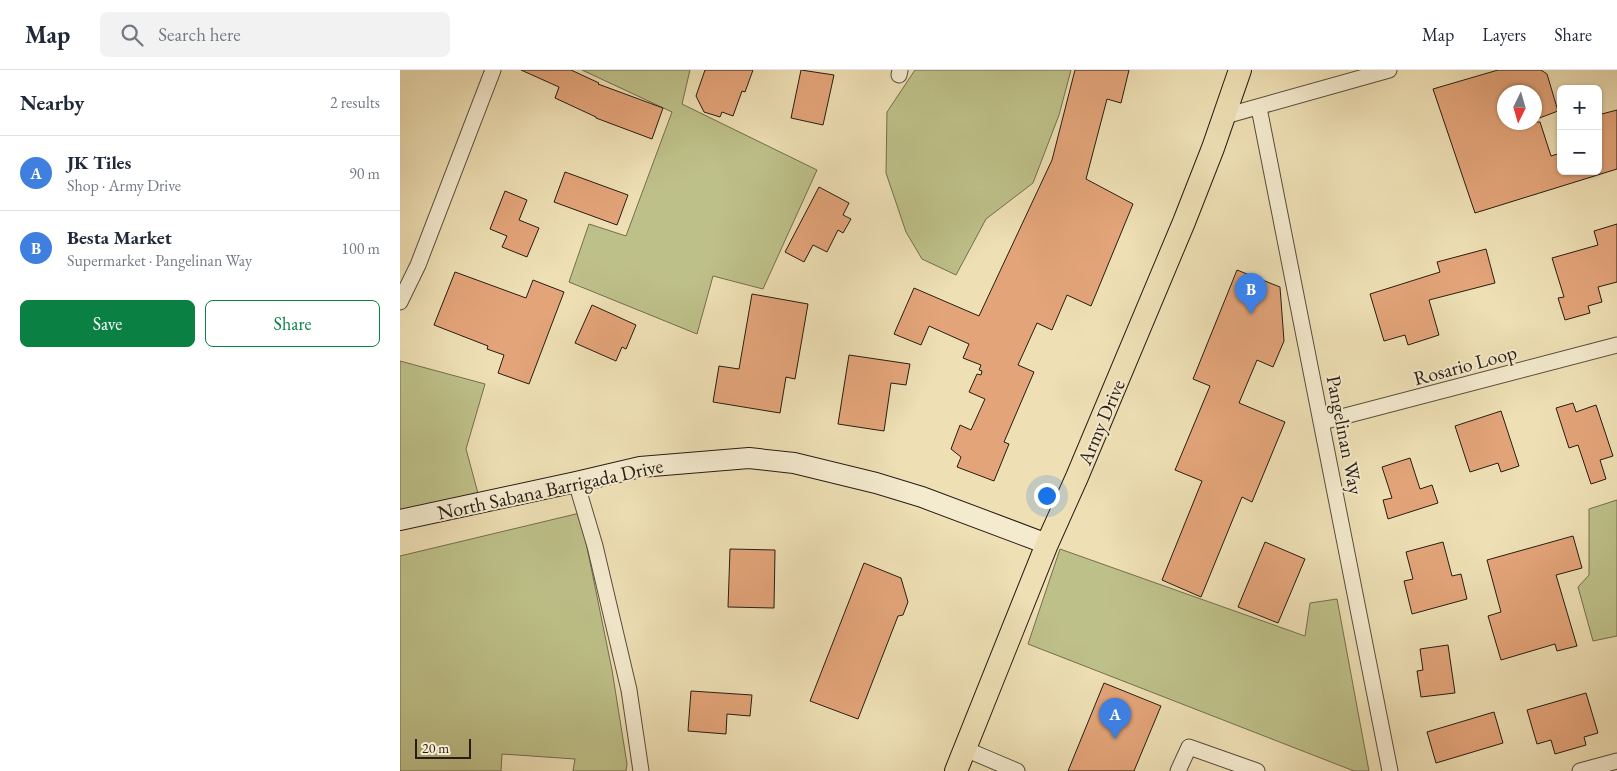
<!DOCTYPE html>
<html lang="en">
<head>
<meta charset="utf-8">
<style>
  body { margin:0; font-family:"EB Garamond",serif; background:#f2f2f3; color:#1f2937 }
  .controls { position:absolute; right:15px; top:15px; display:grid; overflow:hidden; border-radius:8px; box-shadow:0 1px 4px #0004 }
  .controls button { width:45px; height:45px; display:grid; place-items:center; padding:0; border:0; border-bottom:1px solid #e0e1e3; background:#fff; color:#1f2937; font:25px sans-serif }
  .compass { position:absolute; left:1097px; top:15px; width:45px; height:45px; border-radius:50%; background:#fff; box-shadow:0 1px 4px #0004; rotate:185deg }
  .scale { position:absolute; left:15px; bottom:12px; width:56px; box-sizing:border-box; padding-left:5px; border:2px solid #261d14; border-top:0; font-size:14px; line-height:18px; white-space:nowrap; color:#261d14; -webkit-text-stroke:4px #f4eace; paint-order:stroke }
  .you { position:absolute; left:646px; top:425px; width:18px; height:18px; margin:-12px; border:4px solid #fff; border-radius:50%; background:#1a73e8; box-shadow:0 0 0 8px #1a73e833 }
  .badge { display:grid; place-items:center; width:32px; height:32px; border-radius:50%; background:#0b8043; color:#fff; font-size:16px; font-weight:700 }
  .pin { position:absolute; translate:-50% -41px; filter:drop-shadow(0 1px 2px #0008) }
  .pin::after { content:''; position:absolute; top:26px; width:18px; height:15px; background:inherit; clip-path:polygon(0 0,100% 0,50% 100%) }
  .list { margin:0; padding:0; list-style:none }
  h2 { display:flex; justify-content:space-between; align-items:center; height:65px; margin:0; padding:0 20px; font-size:21px }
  h2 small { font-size:16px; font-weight:400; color:#747a83 }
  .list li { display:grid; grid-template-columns:32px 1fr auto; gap:15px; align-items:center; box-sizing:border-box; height:75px; padding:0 20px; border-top:1px solid #e0e1e3 }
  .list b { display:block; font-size:19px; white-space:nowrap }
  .list p { margin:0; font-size:16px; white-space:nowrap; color:#747a83 }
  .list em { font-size:16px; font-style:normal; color:#747a83 }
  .actions { display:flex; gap:10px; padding:15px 20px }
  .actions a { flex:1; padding:11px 0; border:1px solid #0b8043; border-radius:8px; text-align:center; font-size:18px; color:#0b8043 }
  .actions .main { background:#0b8043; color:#fff }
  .icon { flex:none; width:28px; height:28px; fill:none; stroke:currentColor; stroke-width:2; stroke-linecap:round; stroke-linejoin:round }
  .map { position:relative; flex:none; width:1217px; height:701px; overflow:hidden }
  header { display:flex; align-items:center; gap:30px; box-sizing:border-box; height:70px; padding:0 25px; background:#fff; border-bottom:1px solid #e0e1e3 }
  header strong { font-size:24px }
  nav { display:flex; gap:28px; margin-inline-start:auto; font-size:18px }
  .search { width:350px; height:45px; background:#f2f2f3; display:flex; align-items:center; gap:12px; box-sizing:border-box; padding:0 18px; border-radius:8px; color:#747a83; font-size:19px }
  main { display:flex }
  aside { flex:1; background:#fff }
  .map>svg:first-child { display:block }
  .green { fill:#bec089; stroke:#726e4e }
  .building { fill:#e3a479; stroke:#261d14 }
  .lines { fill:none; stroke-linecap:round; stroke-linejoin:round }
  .minor-casing { stroke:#584e3c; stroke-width:17 }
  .secondary-casing { stroke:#261d14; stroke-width:22 }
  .primary-casing { stroke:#261d14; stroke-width:24 }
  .minor { stroke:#f4eace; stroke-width:15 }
  .secondary { stroke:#f4eace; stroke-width:20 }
  .primary { stroke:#eedfb4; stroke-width:22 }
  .labels { text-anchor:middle; stroke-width:4; stroke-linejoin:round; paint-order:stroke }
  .street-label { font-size:20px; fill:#261d14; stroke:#f4eace }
</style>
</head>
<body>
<header>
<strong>Map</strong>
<div class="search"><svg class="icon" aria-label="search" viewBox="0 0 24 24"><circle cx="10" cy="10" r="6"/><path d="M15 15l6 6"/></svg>Search here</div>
<nav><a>Map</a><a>Layers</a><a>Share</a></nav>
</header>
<main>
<aside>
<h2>Nearby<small>2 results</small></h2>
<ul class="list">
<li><span class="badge" style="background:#3f7fe0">A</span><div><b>JK Tiles</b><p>Shop · Army Drive</p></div><em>90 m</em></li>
<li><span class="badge" style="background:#3f7fe0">B</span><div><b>Besta Market</b><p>Supermarket · Pangelinan Way</p></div><em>100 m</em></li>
</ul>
<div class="actions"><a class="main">Save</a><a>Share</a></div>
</aside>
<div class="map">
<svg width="1217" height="701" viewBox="0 0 1217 701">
  <rect width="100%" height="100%" fill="#eedfb4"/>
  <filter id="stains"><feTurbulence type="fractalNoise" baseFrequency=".004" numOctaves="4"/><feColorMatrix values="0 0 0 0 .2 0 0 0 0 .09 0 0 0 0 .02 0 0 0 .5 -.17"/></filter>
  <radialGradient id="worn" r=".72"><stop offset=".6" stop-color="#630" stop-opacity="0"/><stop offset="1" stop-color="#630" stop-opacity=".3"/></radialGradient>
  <!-- green -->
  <g class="green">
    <polygon points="182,0 290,0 282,34 417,100 363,219 313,206 297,264 169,212 189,154 226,166 272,42"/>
    <polygon points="515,0 671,0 659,45 633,113 586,149 556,205 522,189 506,162 486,103 487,42"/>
    <polygon points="0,291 85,314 66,379 79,427 0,445"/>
    <polygon points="1217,430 1217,566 1193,571 1178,517 1189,505 1189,439"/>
    <polygon points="180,443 212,600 227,694 226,701 173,701 175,689 102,684 101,701 0,701 0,486"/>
    <polygon points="660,479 905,566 910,533 937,529 969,701 954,701 628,574"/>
  </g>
  <!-- building -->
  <g class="building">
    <polygon points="121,0 171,0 199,13 198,14 263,38 252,69 196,48 196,47 155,28 159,17"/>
    <polygon points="305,0 353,0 345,22 342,21 333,46 322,42 320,47 304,42 296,26"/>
    <polygon points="401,0 434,5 423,55 391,48"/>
    <polygon points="675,0 729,0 721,33 707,29 686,109 733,134 691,236 667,225 652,260 637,253 618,295 634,302 604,372 609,374 594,411 557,397 561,387 551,379 560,355 571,360 585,329 569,322 577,304 581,305 582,301 579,300 581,295 563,288 569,274 529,256 521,275 494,264 514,218 579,246 652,90"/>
    <polygon points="1098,0 1141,0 1147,4 1158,41 1134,50 1134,22 1104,22 1104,52 1140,52 1151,86 1161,83 1161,101 1198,101 1198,103 1198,45 1217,40 1217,99 1075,143 1033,19"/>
    <polygon points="165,102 228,125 217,155 154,132"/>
    <polygon points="419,117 449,133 443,145 451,149 443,163 438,160 427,182 413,175 404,192 385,182"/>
    <polygon points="105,121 127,130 119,150 139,158 127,187 102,177 107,166 90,159"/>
    <polygon points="1217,154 1217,212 1198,217 1202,232 1188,236 1190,243 1165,250 1158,228 1164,227 1152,188 1198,175 1194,161"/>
    <polygon points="1086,179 1095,213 1029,230 1039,265 1008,275 1005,265 984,271 970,224 1040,202 1037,192"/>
    <polygon points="837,200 880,217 884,271 873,297 857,290 839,333 885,352 852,432 842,427 801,527 762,510 802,411 775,400 810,316 793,309"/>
    <polygon points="55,202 126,228 133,210 164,222 129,314 98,303 104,285 87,279 88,276 34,255"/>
    <polygon points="352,224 408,234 395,309 386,307 380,343 313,332 319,296 339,299"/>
    <polygon points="192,235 236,255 226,279 222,277 216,291 175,273"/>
    <polygon points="449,285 510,294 506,315 491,313 484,361 438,354"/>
    <polygon points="1173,333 1176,342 1196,335 1213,386 1200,390 1206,409 1191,414 1178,375 1169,378 1156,338"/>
    <polygon points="1101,341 1119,396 1101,402 1098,393 1070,402 1055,356"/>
    <polygon points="1010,388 1020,419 1032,415 1038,433 988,449 983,430 992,428 982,397"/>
    <polygon points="1173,466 1182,498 1156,505 1177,576 1157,581 1155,574 1101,590 1088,546 1101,542 1087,490"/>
    <polygon points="865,472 905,489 878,553 838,537"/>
    <polygon points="1043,472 1052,506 1061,504 1067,529 1012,544 1004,511 1013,509 1006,482"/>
    <polygon points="330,479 375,480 374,538 328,537"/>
    <polygon points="464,493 501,508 508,532 503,545 498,546 458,649 410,631"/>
    <polygon points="1048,575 1055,623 1021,627 1017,601 1023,600 1020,579"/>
    <polygon points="704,613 761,636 734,701 668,701"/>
    <polygon points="291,621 352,625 350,646 327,644 326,664 288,661"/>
    <polygon points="1186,623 1198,663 1184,667 1186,675 1155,684 1151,670 1137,674 1127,640"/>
    <polygon points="1094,642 1103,673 1036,693 1027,662"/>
  </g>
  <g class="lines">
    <defs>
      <g id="minor">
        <polyline points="499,5 500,0"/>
        <polyline points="859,38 990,701"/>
        <polyline points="825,46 989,0"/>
        <polyline points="0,232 18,195 93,0"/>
        <polyline points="922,352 1217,275"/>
        <polyline points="176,412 195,476 229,620 241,701"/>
        <polyline points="565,679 617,701"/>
        <polyline points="778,701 789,677 857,701"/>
        <polyline points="1180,701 1217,691"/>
      </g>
      <polyline id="secondary" points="0,450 176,412 240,397 349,388 394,393 476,413 522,427 647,474"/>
      <polyline id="primary" points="556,701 647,474 677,407 784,152 813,78 840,0"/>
    </defs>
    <!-- minor casing -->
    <use href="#minor" class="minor-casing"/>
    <!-- secondary casing -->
    <use href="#secondary" class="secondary-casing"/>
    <!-- primary casing -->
    <use href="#primary" class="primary-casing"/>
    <!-- minor -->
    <use href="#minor" class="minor"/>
    <!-- secondary -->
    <use href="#secondary" class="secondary"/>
    <!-- primary -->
    <use href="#primary" class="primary"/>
  </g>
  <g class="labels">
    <!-- street labels -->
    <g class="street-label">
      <text transform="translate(1065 295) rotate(-15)" y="7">Rosario Loop</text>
      <text transform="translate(701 352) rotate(-67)" y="7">Army Drive</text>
      <text transform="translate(945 365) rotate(79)" y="7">Pangelinan Way</text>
      <text transform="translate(150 419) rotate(-12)" y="7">North Sabana Barrigada Drive</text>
    </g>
  </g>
  <rect width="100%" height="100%" filter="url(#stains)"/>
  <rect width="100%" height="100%" fill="url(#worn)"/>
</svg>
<div class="controls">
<button>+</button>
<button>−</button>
</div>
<svg class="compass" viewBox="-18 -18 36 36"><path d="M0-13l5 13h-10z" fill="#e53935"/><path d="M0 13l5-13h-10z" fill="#747a83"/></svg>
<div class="scale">20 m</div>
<div class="you"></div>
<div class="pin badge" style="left:715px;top:669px;background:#3f7fe0">A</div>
<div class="pin badge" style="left:851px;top:244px;background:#3f7fe0">B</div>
</div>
</main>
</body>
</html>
